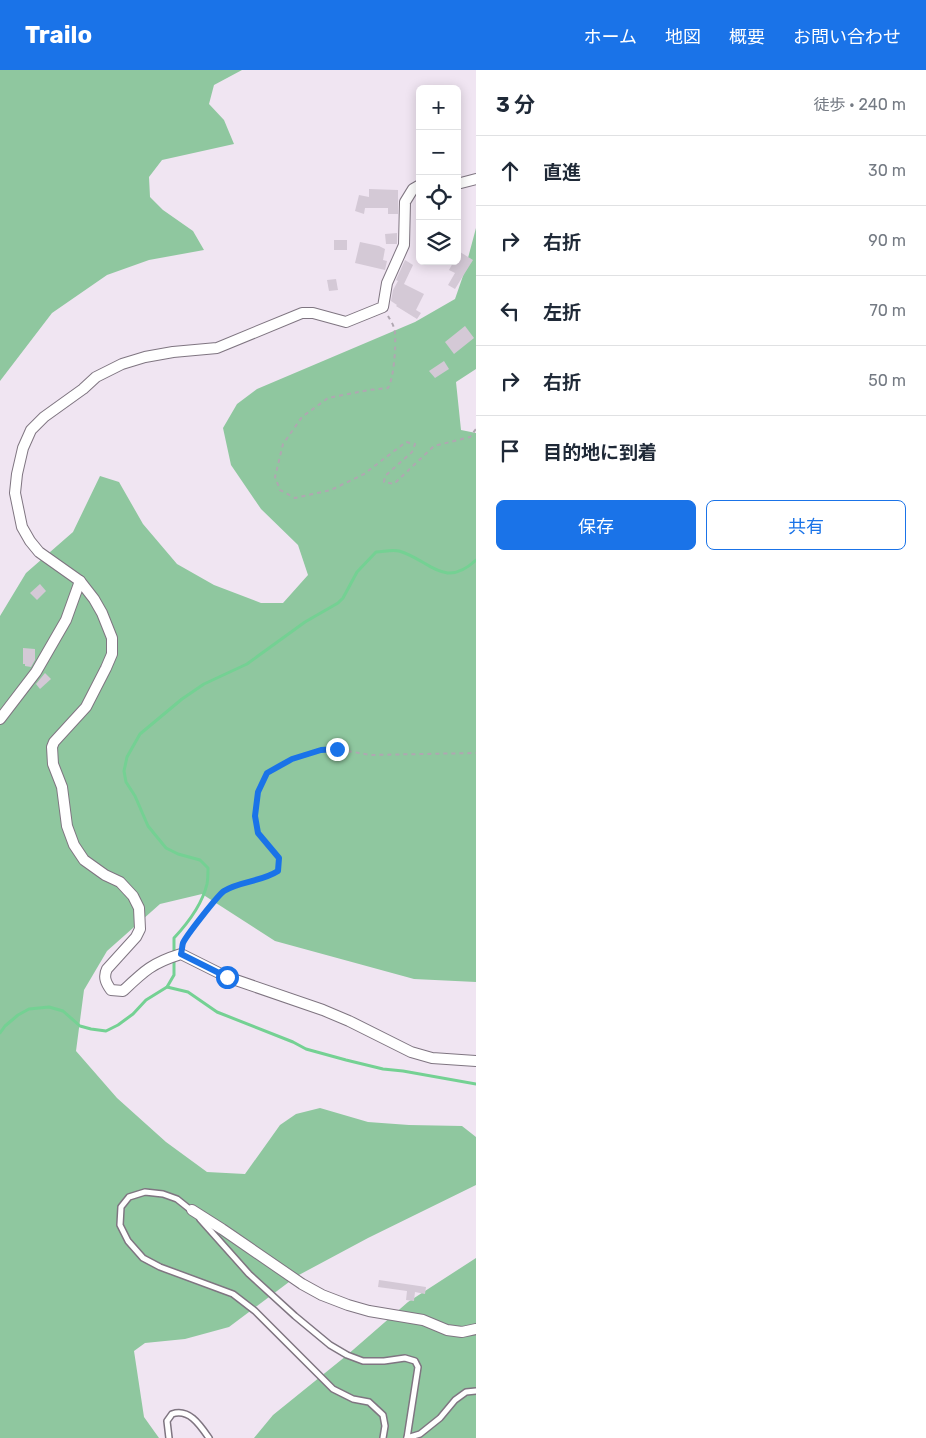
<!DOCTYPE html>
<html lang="ja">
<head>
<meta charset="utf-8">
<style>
  body { margin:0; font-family:Rubik,"Noto Sans JP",sans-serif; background:#f6f6f7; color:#1f2937 }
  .controls { position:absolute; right:15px; top:15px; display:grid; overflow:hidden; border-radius:8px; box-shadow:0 2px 12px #0003 }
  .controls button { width:45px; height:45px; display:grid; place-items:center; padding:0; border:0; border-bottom:1px solid #e0e1e3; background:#fff; color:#1f2937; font:25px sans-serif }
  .stop { position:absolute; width:15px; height:15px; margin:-11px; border:4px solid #1a73e8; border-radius:50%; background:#fff }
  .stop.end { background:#1a73e8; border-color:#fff; box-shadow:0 1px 5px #0008 }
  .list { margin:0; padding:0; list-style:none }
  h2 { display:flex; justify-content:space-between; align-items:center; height:65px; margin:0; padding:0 20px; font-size:21px }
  h2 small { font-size:16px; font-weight:400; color:#747a83 }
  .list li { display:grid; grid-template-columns:32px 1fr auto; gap:15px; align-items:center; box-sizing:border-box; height:70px; padding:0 20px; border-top:1px solid #e0e1e3 }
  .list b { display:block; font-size:19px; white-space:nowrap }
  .list em { font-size:16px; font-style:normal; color:#747a83 }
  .actions { display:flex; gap:10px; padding:15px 20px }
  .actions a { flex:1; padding:11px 0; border:1px solid #1a73e8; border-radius:8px; text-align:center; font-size:18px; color:#1a73e8 }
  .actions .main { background:#1a73e8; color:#fff }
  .icon { flex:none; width:28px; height:28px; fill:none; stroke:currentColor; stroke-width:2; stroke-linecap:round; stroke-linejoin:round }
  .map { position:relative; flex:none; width:476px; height:1368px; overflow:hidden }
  header { display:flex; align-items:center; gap:30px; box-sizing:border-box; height:70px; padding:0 25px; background:#1a73e8; color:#fff }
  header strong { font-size:24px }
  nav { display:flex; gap:28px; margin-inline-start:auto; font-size:18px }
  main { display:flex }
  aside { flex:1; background:#fff }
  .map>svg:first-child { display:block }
  .green { fill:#8fc79f }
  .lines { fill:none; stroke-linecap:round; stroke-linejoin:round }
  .stream { stroke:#74d193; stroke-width:3 }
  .building { fill:#d4c9d6 }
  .lane-casing { stroke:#7f7581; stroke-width:8 }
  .street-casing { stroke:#7f7581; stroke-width:12 }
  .path { stroke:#b0a7b1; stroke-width:2; stroke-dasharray:4 4; stroke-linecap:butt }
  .lane { stroke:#fff; stroke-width:5 }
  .street { stroke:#fff; stroke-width:10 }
  .route { stroke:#1a73e8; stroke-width:6 }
</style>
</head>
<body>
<header>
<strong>Trailo</strong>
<nav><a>ホーム</a><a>地図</a><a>概要</a><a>お問い合わせ</a></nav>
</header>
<main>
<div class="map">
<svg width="476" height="1368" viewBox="0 0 476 1368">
  <rect width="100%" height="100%" fill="#f0e5f2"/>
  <!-- green -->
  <g class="green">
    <polygon points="0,0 242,0 214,15 209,34 224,50 234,74 162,90 149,107 150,127 163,140 193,161 204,180 149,190 107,205 52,243 0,311"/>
    <polygon points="476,158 476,299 456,312 461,360 476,363 476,912 414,909 275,871 202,824 160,834 107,881 84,920 76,981 117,1028 166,1072 207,1102 245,1104 280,1055 296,1044 320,1038 368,1052 409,1055 462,1056 476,1067 476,1115 368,1168 297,1206 229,1257 185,1269 145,1273 134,1281 144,1347 159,1368 0,1368 0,546 26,503 73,462 100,406 119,412 143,454 177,494 214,515 261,533 283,533 308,505 298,475 261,439 231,395 223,358 237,334 257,319 415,252 455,229 464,203"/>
    <polygon points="476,1188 476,1368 254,1368 273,1345 346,1286 408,1232"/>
  </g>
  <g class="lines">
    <!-- stream -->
    <g class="stream">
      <polyline points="167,917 188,922 217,942 293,972 306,979 346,990 383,999 403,1001 476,1014"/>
      <path d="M0,963l5,-7 13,-11 11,-6 20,-2 14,4 17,15 11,3 15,2 12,-6 15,-11 13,-14 21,-13 7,-12v-37c14,-15 28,-33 33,-54 1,-5 1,-11 1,-16l-8,-8 -22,-6 -12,-6 -18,-22 -13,-30 -9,-14 -2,-11 3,-14 13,-23 42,-35 22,-15 43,-20 58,-42 33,-19 5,-5 14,-26 19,-20c7,0 16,-3 23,-1 31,9 45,39 77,9"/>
    </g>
  </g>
  <!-- building -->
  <g class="building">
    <polygon points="369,119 398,120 398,144 388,144 388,138 365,138 364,144 355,141 359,125 369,127"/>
    <polygon points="397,163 397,174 386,174 385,164"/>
    <rect x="334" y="170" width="13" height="10"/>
    <polygon points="360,172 379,176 385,179 383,190 387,191 385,200 355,193"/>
    <polygon points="460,182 473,190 455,219 448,215 455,203 449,200 454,191 457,191 457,186"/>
    <polygon points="405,190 413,195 404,214 424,224 416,240 421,243 417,249 396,236 397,235 391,231 393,220 398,211 396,210"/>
    <polygon points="336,209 338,220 329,221 327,210"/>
    <polygon points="465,256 474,268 454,284 445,272"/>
    <polygon points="444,291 449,299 435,308 429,301"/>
    <polygon points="40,514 46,521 37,530 30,523"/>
    <polygon points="23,578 35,579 35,590 31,597 25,596 25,594 23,594"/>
    <polygon points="45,603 51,609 40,619 36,614"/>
    <polygon points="379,1210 426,1217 425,1224 415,1222 414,1231 406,1230 407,1221 378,1217"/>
  </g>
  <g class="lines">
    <defs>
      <g id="lane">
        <polyline points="192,1141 177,1129 163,1124 145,1122 129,1127 121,1137 120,1155 128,1171 143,1188 160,1197 233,1224 255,1241 333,1319 353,1329 369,1332 383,1345 385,1356 383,1368"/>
        <polyline points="200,1149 249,1204 295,1246 330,1275 347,1285 363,1291 384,1291 405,1288 415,1291 418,1297 407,1368"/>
        <path d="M169,1368l-2,-17 5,-7c17,-6 28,11 37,24"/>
        <polyline points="407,1368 420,1364 440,1348 455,1330 466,1322 476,1321"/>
      </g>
      <g id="street">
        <polyline points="457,114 476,109"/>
        <path d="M420,115l-7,4 -8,13 -1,43 -17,38 -4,24 -37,15 -33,-9h-11l-85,35 -44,4 -28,5 -23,7 -26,13 -13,12 -39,28 -13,13 -8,18 -6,26 -2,19 7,34 8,14 9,11 41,29 14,18 8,14 10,25v16l-6,14 -20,39 -32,35 -2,5 1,17 9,23 5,39 7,19 10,15 21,15 15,7 13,14 6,12 1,21 -4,8 -29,32c-4,8 -1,14 4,21l12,1c21,-20 29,-28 58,-37l46,23 96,33 26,11 62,31 21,6 44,3"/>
        <polyline points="0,649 36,602 66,550 80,511"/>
        <polyline points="192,1140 222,1159 302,1214 322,1225 348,1235 369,1241 423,1250 447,1260 462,1262 476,1259"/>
      </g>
    </defs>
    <!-- lane casing -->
    <use href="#lane" class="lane-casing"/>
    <!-- street casing -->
    <use href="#street" class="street-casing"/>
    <!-- path -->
    <g class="path">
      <path d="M388,246c3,5 7,11 7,18 1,12 -1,44 -7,54l-19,2 -41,8 -26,19 -19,27 -8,33 5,13 15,8 36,-8 33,-16 42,-32 9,2 -3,8 -27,24 -1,6 10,2 40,-38 36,-9 6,-8"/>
      <polyline points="183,875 189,863 223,822 240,814 270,806 278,801 279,788 258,763 255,745 258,722 267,703 293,689 321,680 337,679 370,685 476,683"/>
    </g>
    <!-- lane -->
    <use href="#lane" class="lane"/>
    <!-- street -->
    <use href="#street" class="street"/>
  </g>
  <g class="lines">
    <!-- route -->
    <path class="route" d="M227,907l-46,-23c1,-3 1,-8 2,-11 3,-7 35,-48 41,-52 16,-10 37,-9 54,-20l1,-13 -21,-25 -3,-17 3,-24 9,-19 25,-14 29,-9 16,-1"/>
  </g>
</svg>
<div class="controls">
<button>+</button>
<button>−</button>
<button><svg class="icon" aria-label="locate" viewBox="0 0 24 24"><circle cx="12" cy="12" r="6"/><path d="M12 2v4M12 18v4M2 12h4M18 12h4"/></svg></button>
<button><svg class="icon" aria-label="layers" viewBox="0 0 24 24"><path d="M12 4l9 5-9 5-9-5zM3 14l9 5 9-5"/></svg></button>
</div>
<div class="stop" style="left:227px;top:907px"></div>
<div class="stop end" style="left:337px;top:679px"></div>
</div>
<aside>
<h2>3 分<small>徒歩 · 240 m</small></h2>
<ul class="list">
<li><svg class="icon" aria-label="ahead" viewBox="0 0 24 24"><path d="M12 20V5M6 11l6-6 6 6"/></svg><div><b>直進</b></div><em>30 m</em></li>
<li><svg class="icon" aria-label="right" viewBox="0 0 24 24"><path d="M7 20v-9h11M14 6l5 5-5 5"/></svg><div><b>右折</b></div><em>90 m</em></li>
<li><svg class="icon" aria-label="left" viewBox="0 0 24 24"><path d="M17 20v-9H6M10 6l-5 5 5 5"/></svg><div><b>左折</b></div><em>70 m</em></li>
<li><svg class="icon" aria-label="right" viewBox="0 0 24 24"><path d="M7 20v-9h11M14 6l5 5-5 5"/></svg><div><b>右折</b></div><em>50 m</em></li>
<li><svg class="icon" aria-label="arrive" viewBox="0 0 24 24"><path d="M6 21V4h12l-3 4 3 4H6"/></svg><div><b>目的地に到着</b></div></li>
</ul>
<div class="actions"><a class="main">保存</a><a>共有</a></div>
</aside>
</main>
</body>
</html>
